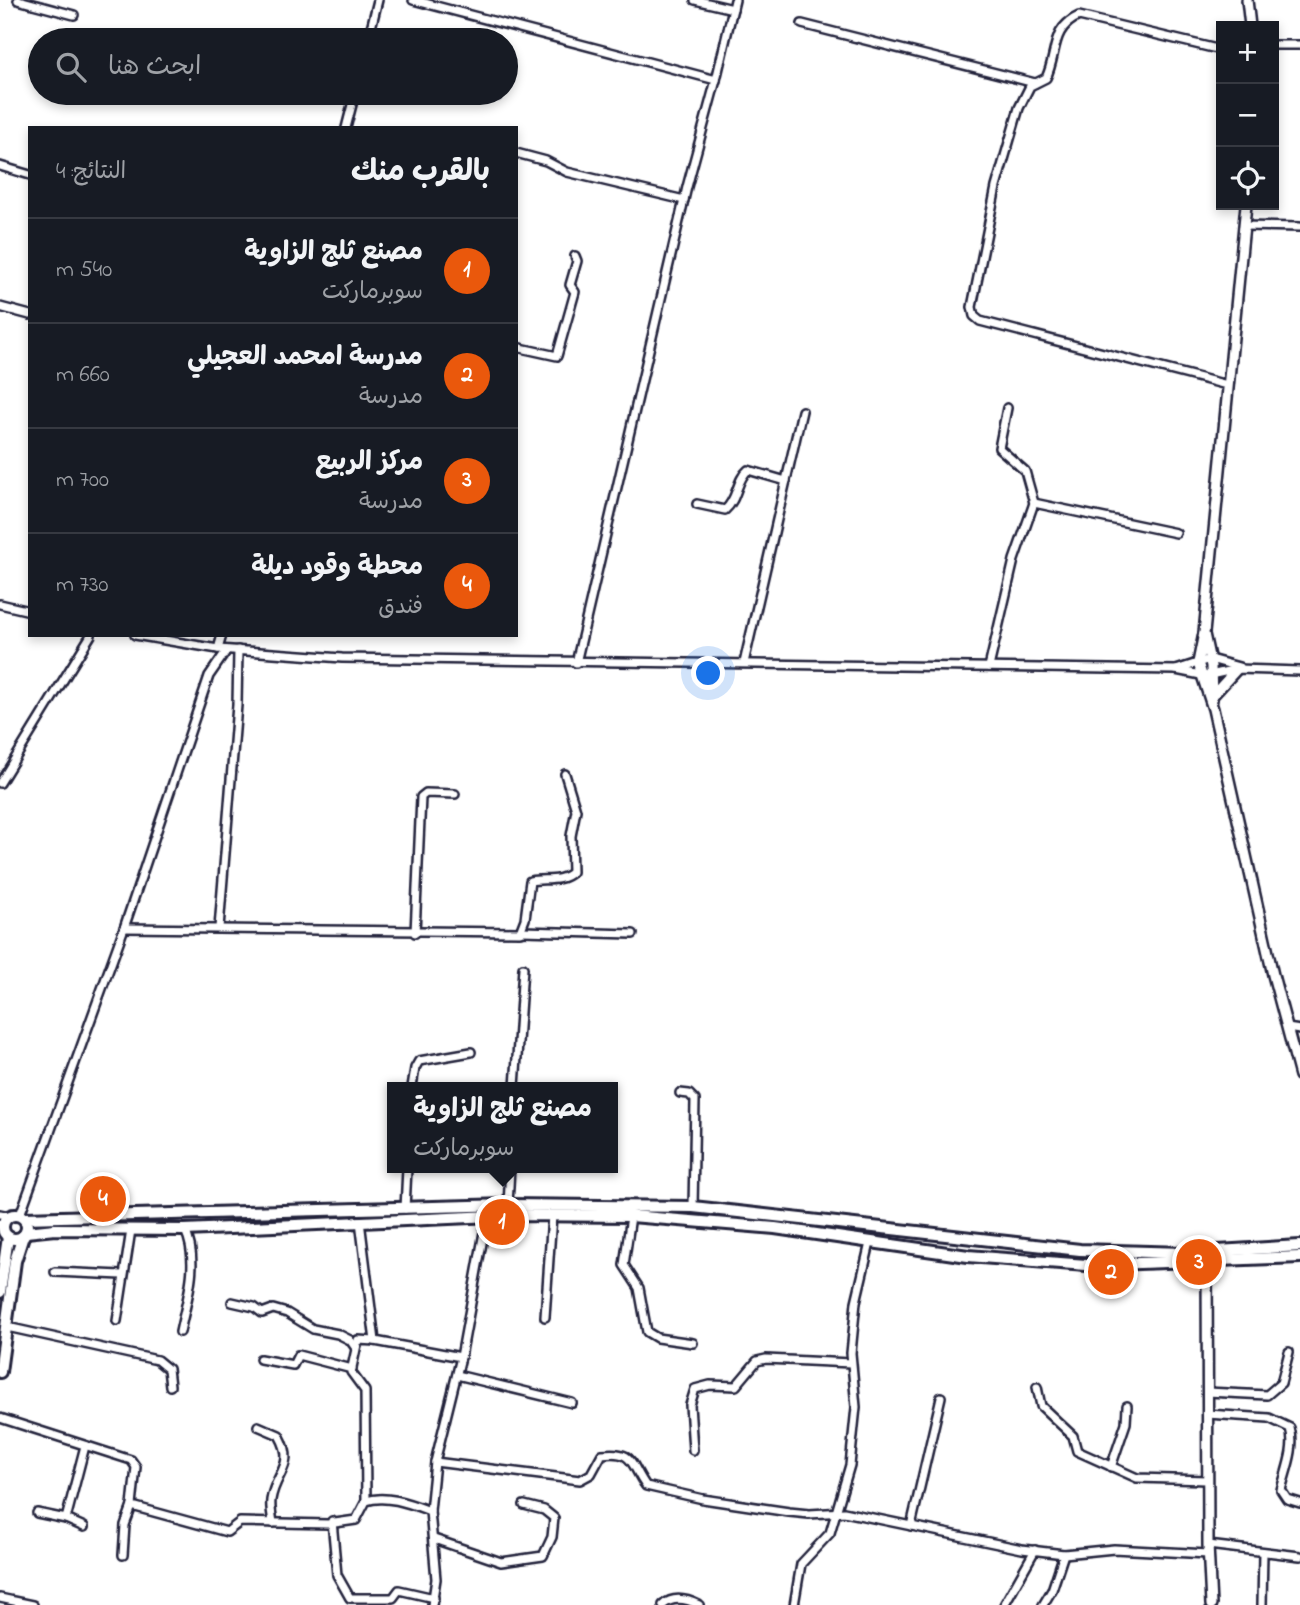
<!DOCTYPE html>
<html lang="ar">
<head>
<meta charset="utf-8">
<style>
  body { margin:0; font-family:"Indie Flower","Playpen Sans Arabic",sans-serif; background:#20242c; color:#f1f3f6; direction:rtl }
  .controls { position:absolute; right:21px; top:21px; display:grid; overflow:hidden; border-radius:0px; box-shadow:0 4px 10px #0003 }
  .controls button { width:63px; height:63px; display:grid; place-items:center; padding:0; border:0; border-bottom:2px solid #363941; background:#171b24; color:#f1f3f6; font:35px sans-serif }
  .you { position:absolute; left:709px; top:674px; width:24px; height:24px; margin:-18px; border:5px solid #fff; border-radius:50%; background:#1a73e8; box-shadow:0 0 0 10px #1a73e833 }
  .badge { display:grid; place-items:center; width:46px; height:46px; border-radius:50%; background:#ea580c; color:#fff; font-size:23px; font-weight:700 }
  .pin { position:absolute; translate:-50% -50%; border:4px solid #fff; box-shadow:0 2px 7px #0006 }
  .popup { position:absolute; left:387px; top:1082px; width:231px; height:91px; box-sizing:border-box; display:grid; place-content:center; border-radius:0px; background:#171b24; filter:drop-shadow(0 2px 5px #0005); font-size:23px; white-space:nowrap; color:#9ea1a6 }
  .popup b { font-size:26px; color:#f1f3f6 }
  .popup::after { content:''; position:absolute; left:50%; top:100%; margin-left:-14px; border:14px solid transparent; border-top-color:#171b24 }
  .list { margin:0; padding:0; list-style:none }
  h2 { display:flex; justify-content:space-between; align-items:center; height:91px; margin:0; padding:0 28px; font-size:30px }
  h2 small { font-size:23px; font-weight:400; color:#9ea1a6 }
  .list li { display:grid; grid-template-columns:46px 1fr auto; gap:21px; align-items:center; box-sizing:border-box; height:105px; padding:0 28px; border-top:2px solid #363941 }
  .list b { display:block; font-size:26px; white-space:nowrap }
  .list p { margin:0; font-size:23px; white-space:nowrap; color:#9ea1a6 }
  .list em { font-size:23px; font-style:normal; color:#9ea1a6 }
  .icon { flex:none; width:38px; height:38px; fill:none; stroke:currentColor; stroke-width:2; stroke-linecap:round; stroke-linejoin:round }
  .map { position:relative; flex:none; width:1300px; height:1605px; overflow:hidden; direction:ltr }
  .search { position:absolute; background:#171b24; box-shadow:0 4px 10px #0003; left:28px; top:28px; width:490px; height:77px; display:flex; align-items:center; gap:18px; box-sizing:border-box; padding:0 24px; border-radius:38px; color:#9ea1a6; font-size:26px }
  .panel { position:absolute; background:#171b24; box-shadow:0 4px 10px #0003; left:28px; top:126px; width:490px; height:511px; border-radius:0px; direction:rtl }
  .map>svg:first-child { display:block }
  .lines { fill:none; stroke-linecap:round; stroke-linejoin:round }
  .minor-casing { stroke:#22223b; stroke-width:12 }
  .tertiary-casing { stroke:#22223b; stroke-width:14 }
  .secondary-casing { stroke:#22223b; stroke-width:16 }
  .minor { stroke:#fff; stroke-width:7 }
  .tertiary { stroke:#fff; stroke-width:9 }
  .secondary { stroke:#fff; stroke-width:10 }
</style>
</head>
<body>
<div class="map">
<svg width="1300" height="1605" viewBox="0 0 1300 1605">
  <rect width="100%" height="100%" fill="#fff"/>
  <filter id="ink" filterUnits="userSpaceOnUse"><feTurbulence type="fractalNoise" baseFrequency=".0143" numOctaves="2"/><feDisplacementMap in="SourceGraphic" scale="14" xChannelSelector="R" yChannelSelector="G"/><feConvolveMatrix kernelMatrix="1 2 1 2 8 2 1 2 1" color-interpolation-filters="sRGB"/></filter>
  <g filter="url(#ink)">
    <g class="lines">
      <defs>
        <g id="minor">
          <polyline points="18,0 74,15"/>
          <polyline points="413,0 716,80 687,187 576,663"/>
          <polyline points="695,0 733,9"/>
          <polyline points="802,24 1035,83"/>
          <polyline points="368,40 378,0"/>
          <polyline points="1274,45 1300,45"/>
          <path d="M1221,50l-142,-34c-29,13 -21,37 -33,62l-16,8 -11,22 -23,79 -24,120 2,9 6,5 247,64"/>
          <polyline points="716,80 735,0"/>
          <polyline points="486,93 497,96"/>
          <polyline points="346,128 355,93"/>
          <polyline points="516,153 546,161 567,172 684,200"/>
          <polyline points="0,166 30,175"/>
          <polyline points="1244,226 1300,227"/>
          <polyline points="0,307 30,315"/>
          <polyline points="516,347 557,356 575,292 570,285 577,261 575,256"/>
          <polyline points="1007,408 999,448 1025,471 1034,503"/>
          <path d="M697,504l28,6c13,-11 11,-30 23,-40l38,11"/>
          <polyline points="0,604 30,611"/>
          <polyline points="135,635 218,649 342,658 1176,670 1206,676 1237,669 1300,671"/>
          <polyline points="218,649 222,635"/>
          <polyline points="744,663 802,411"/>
          <polyline points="989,667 1014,560 1034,503 1176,533"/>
          <polyline points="1176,670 1210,659 1239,667"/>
          <polyline points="0,783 91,635"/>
          <path d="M124,928l396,4 5,-13 5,-38c13,-3 31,2 42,-9l-1,-36 5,-26 -11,-36"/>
          <polyline points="219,928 237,705 238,650"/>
          <polyline points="522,931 633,934"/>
          <polyline points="415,933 421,797 426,793 455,794"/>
          <polyline points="1287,1028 1300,1030"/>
          <polyline points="412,1087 415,1068 419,1061 471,1052"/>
          <polyline points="515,1087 523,968"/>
          <polyline points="680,1093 689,1094 695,1100 693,1207"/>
          <polyline points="508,1205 510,1168"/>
          <polyline points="405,1209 407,1168"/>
          <polyline points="0,1214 9,1216"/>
          <polyline points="20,1215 124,928 209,676 227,650"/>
          <polyline points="631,1216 624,1265 639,1288 647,1332 657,1338 693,1343"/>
          <polyline points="360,1221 375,1341 461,1357"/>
          <polyline points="0,1224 2,1227"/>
          <polyline points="55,1272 122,1275"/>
          <polyline points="232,1302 254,1307 262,1313 273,1309 287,1313 313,1329 338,1334 350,1340 355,1347"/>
          <polyline points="545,1317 552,1215"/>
          <polyline points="117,1321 131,1230"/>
          <polyline points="7,1327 157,1360 168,1369 170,1386"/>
          <path d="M180,1332c7,-34 20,-70 5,-102"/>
          <polyline points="260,1359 293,1365 298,1355 352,1369"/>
          <polyline points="457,1375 572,1403"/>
          <polyline points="1037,1387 1041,1406 1073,1436 1077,1451 1137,1478 1207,1480"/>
          <polyline points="1207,1392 1267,1395 1281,1383 1289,1352"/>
          <path d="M1207,1414l62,4 21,10c6,20 -4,42 -9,62l6,9 13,4"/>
          <path d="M0,1418l131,42 5,7 -4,39 95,26 13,-10 88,2 28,-4 10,-19c20,-7 45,3 64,10"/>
          <path d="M258,1426l21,9c18,31 -4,37 -8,65 -1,7 1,15 2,23"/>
          <polyline points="693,1450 690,1405 695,1389 710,1385 736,1386 757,1361 766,1359 851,1363"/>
          <path d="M435,1462l145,18 11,-6 11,-20c33,-4 28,10 44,32l57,13 86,13 20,2 35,-2 178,37 42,5 50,-5 94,5"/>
          <polyline points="1111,1467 1126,1423 1127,1406"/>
          <polyline points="366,1501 365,1391 351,1372 358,1340 375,1341"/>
          <polyline points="37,1513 66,1519 85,1446"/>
          <polyline points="66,1519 84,1527"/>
          <polyline points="332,1521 337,1575 350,1598 393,1598 399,1590 434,1598"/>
          <polyline points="911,1526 941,1397"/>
          <polyline points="434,1539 501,1562 543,1556 552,1537 554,1518 544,1510 524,1505"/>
          <polyline points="1208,1545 1300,1556"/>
          <polyline points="123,1555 125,1525 132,1506"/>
          <polyline points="0,1598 33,1605"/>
          <polyline points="432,1605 436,1579 430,1511 435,1462 461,1357 487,1216"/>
          <path d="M663,1605c10,-9 24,-6 36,0"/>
          <polyline points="794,1605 801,1564 830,1533 850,1465 856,1407 851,1353 856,1302 870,1243"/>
          <polyline points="1004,1605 1035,1550"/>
          <polyline points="1043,1605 1052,1590 1064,1554"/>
          <polyline points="1262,1605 1263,1552"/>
        </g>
        <g id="tertiary">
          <polyline points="1247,0 1250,26"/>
          <polyline points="1246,205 1204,633 1198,663 1213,709 1273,975 1300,1076"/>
          <polyline points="1204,634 1211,666 1212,700"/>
          <polyline points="1214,694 1237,669"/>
          <polyline points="1207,1254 1208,1545 1211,1605"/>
        </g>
        <g id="secondary">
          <circle cx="15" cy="1227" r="12"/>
          <polyline points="24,1218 508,1205 693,1207 1080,1250 1184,1253 1300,1246"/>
          <polyline points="26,1232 55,1229 185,1230 515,1215 631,1216 775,1228 968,1256 1086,1265 1300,1257"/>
          <polyline points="0,1292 8,1237"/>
          <polyline points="0,1372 15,1261 23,1236"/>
        </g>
      </defs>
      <!-- minor casing -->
      <use href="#minor" class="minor-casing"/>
      <!-- tertiary casing -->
      <use href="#tertiary" class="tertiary-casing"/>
      <!-- secondary casing -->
      <use href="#secondary" class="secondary-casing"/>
      <!-- minor -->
      <use href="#minor" class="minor"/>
      <!-- tertiary -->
      <use href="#tertiary" class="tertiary"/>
      <!-- secondary -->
      <use href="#secondary" class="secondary"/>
    </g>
  </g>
</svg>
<div class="controls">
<button>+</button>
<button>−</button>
<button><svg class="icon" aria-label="locate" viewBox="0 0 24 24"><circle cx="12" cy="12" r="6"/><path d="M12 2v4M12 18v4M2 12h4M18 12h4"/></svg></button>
</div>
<div class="you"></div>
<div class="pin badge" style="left:502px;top:1222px">1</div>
<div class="popup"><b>مصنع ثلج الزاوية</b>سوبرماركت</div>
<div class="pin badge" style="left:1111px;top:1272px">2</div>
<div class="pin badge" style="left:1199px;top:1262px">3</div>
<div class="pin badge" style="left:103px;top:1199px">4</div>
<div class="search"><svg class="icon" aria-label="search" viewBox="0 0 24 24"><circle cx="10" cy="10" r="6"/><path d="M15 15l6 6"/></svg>ابحث هنا</div>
<section class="panel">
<h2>بالقرب منك<small>النتائج: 4</small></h2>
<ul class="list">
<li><span class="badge">1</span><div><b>مصنع ثلج الزاوية</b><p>سوبرماركت</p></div><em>540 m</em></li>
<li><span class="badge">2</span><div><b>مدرسة امحمد العجيلي</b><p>مدرسة</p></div><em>660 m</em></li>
<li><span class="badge">3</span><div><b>مركز الربيع</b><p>مدرسة</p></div><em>700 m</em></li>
<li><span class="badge">4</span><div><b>محطة وقود ديلة</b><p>فندق</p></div><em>730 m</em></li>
</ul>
</section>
</div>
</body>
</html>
